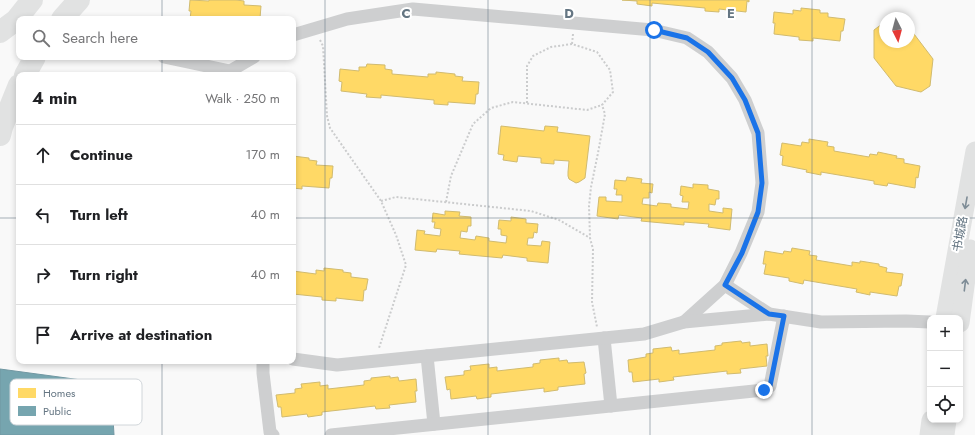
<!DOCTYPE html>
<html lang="en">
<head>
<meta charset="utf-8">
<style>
  body { margin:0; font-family:Jost,"Noto Sans SC",sans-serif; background:#f6f6f6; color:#202124 }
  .controls { position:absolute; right:12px; bottom:12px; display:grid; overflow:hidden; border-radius:8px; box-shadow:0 2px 6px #0003 }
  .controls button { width:36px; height:36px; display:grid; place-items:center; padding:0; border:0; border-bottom:1px solid #e0e0e0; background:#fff; color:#202124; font:20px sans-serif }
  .compass { position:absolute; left:879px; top:12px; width:36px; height:36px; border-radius:50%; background:#fff; box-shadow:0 2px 6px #0003; rotate:174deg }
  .stop { position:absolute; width:12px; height:12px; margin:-9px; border:3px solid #1a73e8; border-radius:50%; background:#fff }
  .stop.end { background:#1a73e8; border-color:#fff; box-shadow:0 1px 4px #0008 }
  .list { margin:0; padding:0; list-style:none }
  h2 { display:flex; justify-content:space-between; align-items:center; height:52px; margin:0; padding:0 16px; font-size:17px }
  h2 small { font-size:13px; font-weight:400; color:#757577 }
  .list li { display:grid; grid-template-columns:26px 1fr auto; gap:12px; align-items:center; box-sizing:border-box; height:60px; padding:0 16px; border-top:1px solid #e0e0e0 }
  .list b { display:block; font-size:15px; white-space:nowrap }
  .list em { font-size:13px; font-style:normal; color:#757577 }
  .icon { flex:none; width:22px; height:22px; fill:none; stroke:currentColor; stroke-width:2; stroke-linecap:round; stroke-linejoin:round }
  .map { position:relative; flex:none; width:975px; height:435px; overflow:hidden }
  .search { position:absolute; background:#fff; box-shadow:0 2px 6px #0003; left:16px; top:16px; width:280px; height:44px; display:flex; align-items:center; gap:10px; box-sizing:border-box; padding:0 14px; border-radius:8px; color:#757577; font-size:15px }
  .panel { position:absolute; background:#fff; box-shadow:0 2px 6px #0003; left:16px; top:72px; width:280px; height:292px; border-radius:8px }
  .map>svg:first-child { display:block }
  .homes { fill:#ffd966; stroke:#d1bb6f }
  .public { fill:#76a5af; stroke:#7197a2 }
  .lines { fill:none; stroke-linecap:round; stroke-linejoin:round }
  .path { stroke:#cbcccd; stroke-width:2; stroke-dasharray:2 2; stroke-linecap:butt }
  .street { stroke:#cecfd0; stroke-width:13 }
  .secondary { stroke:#e1e2e2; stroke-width:19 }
  .highway { stroke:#e1e2e2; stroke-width:22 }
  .oneway { stroke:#7e8c96 }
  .route { stroke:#1a73e8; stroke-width:5 }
  .grid { fill:none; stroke:#657683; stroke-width:1; stroke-opacity:0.55 }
  .labels { text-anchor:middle; stroke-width:4; stroke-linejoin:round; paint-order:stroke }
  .street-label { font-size:12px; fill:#657683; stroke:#fff }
  .key { fill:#fff; stroke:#d1d6da; stroke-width:1 }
  .key-label { font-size:11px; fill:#657683 }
  .grid-label { font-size:13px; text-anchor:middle; font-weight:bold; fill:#657683; stroke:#fff; stroke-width:4; stroke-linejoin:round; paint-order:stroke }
</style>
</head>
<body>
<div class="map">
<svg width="975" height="435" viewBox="0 0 975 435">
  <rect width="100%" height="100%" fill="#f9f9f9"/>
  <!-- homes -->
  <g class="homes">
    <polygon points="190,0 209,1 209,0 236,0 244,1 244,5 261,6 260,18 190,19 191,11 189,11"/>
    <polygon points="622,0 749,0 749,2 747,1 746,12 719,9 719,12 705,11 705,8 652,3 652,6 637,4 637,1"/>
    <polygon points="801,8 820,10 820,13 828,13 828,17 845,19 843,31 841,31 840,41 813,38 813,41 799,40 799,37 774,34 775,23 773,23 774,12 793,14 793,10 801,11"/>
    <polygon points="882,24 885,25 885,42 909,42 909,30 911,30 933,59 930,86 921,92 896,86 874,58 874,30"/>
    <polygon points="367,64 385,65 385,69 392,70 392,74 428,77 428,74 436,74 436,72 455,74 455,76 463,77 462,81 479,82 478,94 476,94 475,104 448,102 448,105 434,104 434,100 381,95 381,98 366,97 367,94 341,91 342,82 339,81 340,69 359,71 359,67 366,67"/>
    <polygon points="501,126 544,131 545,126 558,127 557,132 590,136 585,178 579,182 576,183 569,179 568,176 568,172 569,161 554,160 554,164 541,163 541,158 518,156 517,162 503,160 504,155 498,154"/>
    <polygon points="809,139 828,142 827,146 834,147 834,151 869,157 870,154 877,155 878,152 897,156 896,158 904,159 904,163 920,166 918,178 916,177 915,188 888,183 887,186 874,184 874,181 821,172 821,175 806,172 807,170 782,165 783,156 780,155 782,143 801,146 802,142 809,143"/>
    <polygon points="293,156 309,158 309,160 317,161 316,165 333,166 332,178 330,178 329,188 302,186 302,189 293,188"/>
    <polygon points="627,177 642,179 641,183 653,184 652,193 649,192 649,198 643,198 642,204 657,206 658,203 671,204 671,207 688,209 689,202 682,202 683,196 680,195 681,186 693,188 693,184 708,185 708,189 719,191 719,199 716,199 715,205 709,204 709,211 723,213 723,208 732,209 730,230 708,227 709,224 684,222 684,225 641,221 642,218 619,215 618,219 597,216 599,197 606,197 606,201 622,202 622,195 616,195 617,189 614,189 615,180 626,181"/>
    <polygon points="445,211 460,212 459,216 471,217 471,226 468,226 467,232 461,231 460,238 475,240 476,236 489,238 489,241 506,243 507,236 501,235 501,229 498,229 499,220 511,221 511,217 526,219 526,223 538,224 537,233 534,232 533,238 528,238 527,245 541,246 542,241 550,242 548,263 527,261 527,258 503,255 502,258 459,254 460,251 437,249 436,252 415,250 417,230 425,231 424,234 440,236 441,229 434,228 435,222 432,222 433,213 445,215"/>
    <polygon points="792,248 810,251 809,255 817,256 816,260 852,266 852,262 860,263 860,261 879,264 879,266 887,268 886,272 903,274 901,286 899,286 897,296 870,292 870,295 856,292 857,289 804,280 803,284 789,281 789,278 764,274 766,264 763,264 765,251 783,254 784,251 791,252"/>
    <polygon points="324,268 343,270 343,272 351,273 351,277 368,279 366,290 364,290 363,301 336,298 336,301 322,300 322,297 293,294 293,271 316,274 316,270 324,271"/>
    <polygon points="741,341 742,343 750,342 750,346 767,344 768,356 766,356 767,366 740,369 741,373 727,374 727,371 673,377 674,380 659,382 659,379 633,382 632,372 629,372 628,360 646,357 646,354 653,353 653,349 671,347 672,351 679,350 679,354 715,350 715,346 722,345 722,343"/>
    <polygon points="559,358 559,361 567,360 568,363 584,362 586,373 584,374 585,384 558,387 558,390 544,392 544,388 491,394 491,397 477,399 476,396 451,399 450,389 447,390 445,377 464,375 464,371 471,370 470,366 489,364 489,368 497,367 497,371 533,367 533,364 540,363 540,360"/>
    <polygon points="390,376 390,378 398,377 399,381 416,379 417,391 415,391 416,402 389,405 390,408 376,409 375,406 322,412 322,415 308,417 307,414 282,417 281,407 278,407 276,395 295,393 295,389 302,388 301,384 320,382 320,386 328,385 328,389 364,385 364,381 371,380 371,378"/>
  </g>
  <!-- public -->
  <polygon class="public" points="0,369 111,384 114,435 0,435"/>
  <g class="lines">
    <!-- path -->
    <g class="path">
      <polyline points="573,34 572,44 597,52 610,70 613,92 602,105 605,114 598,153 591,187 589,206 590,238 593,249 592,302 597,327"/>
      <polyline points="320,40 323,46 327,116 330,128 381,201 396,235 406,265 379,348"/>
      <polyline points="527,103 527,66 533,56 551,47 572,44"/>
      <polyline points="381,201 396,197 531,211 559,220 590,238"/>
      <polyline points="446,202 451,176 473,124 491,108 513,102 587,110 602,105"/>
    </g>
    <!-- street -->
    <g class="street">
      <polyline points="293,35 347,19 413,9 653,30 687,38 708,52 732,78 745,100 758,133 762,183 758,212 741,253 725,285 684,322"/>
      <polyline points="164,57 230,71"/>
      <polyline points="227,75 230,71 254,57"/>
      <polyline points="725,285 769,314"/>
      <polyline points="604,338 611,406"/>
      <polyline points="427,356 434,424"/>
      <polyline points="293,359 337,365 644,334 684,322 769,314 821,322 906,321 930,322"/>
      <polyline points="263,361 263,373 270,432 273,435"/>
      <polyline points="331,435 764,390 770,386 784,316"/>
    </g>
    <!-- secondary -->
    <g class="secondary">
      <polyline points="945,318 975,151"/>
      <polyline points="960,323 970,249"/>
      <polyline points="929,435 931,420"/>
      <polyline points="945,435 947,420"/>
    </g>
    <!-- highway -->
    <g class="highway">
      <polyline points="62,19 79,0"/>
      <polyline points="0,32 16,20 32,0"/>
      <polyline points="25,75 35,57"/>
      <polyline points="0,135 2,127 19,85"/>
    </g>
  </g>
  <!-- one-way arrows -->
  <defs><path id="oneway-shaft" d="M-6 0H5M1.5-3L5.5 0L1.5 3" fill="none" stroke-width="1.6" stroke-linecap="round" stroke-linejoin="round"/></defs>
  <g class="oneway">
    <use href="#oneway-shaft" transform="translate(966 203) rotate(100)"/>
    <use href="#oneway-shaft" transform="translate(965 285) rotate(-83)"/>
  </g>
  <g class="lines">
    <!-- route -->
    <polyline class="route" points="654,30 687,38 708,52 732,78 745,100 758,133 762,183 758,212 742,253 725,285 769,314 784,316 770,386 764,390"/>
  </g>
  <!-- grid -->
  <path class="grid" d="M162,0v19M325,0v435M488,0v435M650,0v435M812,0v435M162,57v18M0,218h19M293,218h682M162,361v74"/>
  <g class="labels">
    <!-- street labels -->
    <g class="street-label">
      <text transform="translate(960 234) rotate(-80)" y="4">书城路</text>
    </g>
  </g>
  <!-- legend -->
  <rect x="10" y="379" width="132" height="46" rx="6" class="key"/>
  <rect x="18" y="388" width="18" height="10" fill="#ffd966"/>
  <rect x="18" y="406" width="18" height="10" fill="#76a5af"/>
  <g class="key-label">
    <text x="43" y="397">Homes</text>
    <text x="43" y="415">Public</text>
  </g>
  <g class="grid-label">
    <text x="406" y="18">C</text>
    <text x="569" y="18">D</text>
    <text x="731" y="18">E</text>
  </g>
</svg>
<div class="controls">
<button>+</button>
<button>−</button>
<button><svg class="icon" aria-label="locate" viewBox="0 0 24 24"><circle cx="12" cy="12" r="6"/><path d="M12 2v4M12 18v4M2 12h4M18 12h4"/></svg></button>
</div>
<svg class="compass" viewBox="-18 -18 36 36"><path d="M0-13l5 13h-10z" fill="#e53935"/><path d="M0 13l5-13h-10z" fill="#757577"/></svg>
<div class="stop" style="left:654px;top:30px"></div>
<div class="stop end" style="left:764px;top:390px"></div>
<div class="search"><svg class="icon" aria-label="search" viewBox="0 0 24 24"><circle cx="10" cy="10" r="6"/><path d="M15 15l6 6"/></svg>Search here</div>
<section class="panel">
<h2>4 min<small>Walk · 250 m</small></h2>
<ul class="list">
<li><svg class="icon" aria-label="ahead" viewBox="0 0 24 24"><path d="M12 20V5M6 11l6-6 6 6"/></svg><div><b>Continue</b></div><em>170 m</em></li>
<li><svg class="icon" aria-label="left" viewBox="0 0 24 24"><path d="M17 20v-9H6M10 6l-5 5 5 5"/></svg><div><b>Turn left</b></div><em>40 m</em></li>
<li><svg class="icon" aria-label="right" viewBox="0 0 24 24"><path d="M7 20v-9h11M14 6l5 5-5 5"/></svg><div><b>Turn right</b></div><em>40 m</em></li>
<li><svg class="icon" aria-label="arrive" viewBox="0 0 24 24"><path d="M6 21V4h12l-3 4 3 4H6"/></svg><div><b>Arrive at destination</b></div></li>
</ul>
</section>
</div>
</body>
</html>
